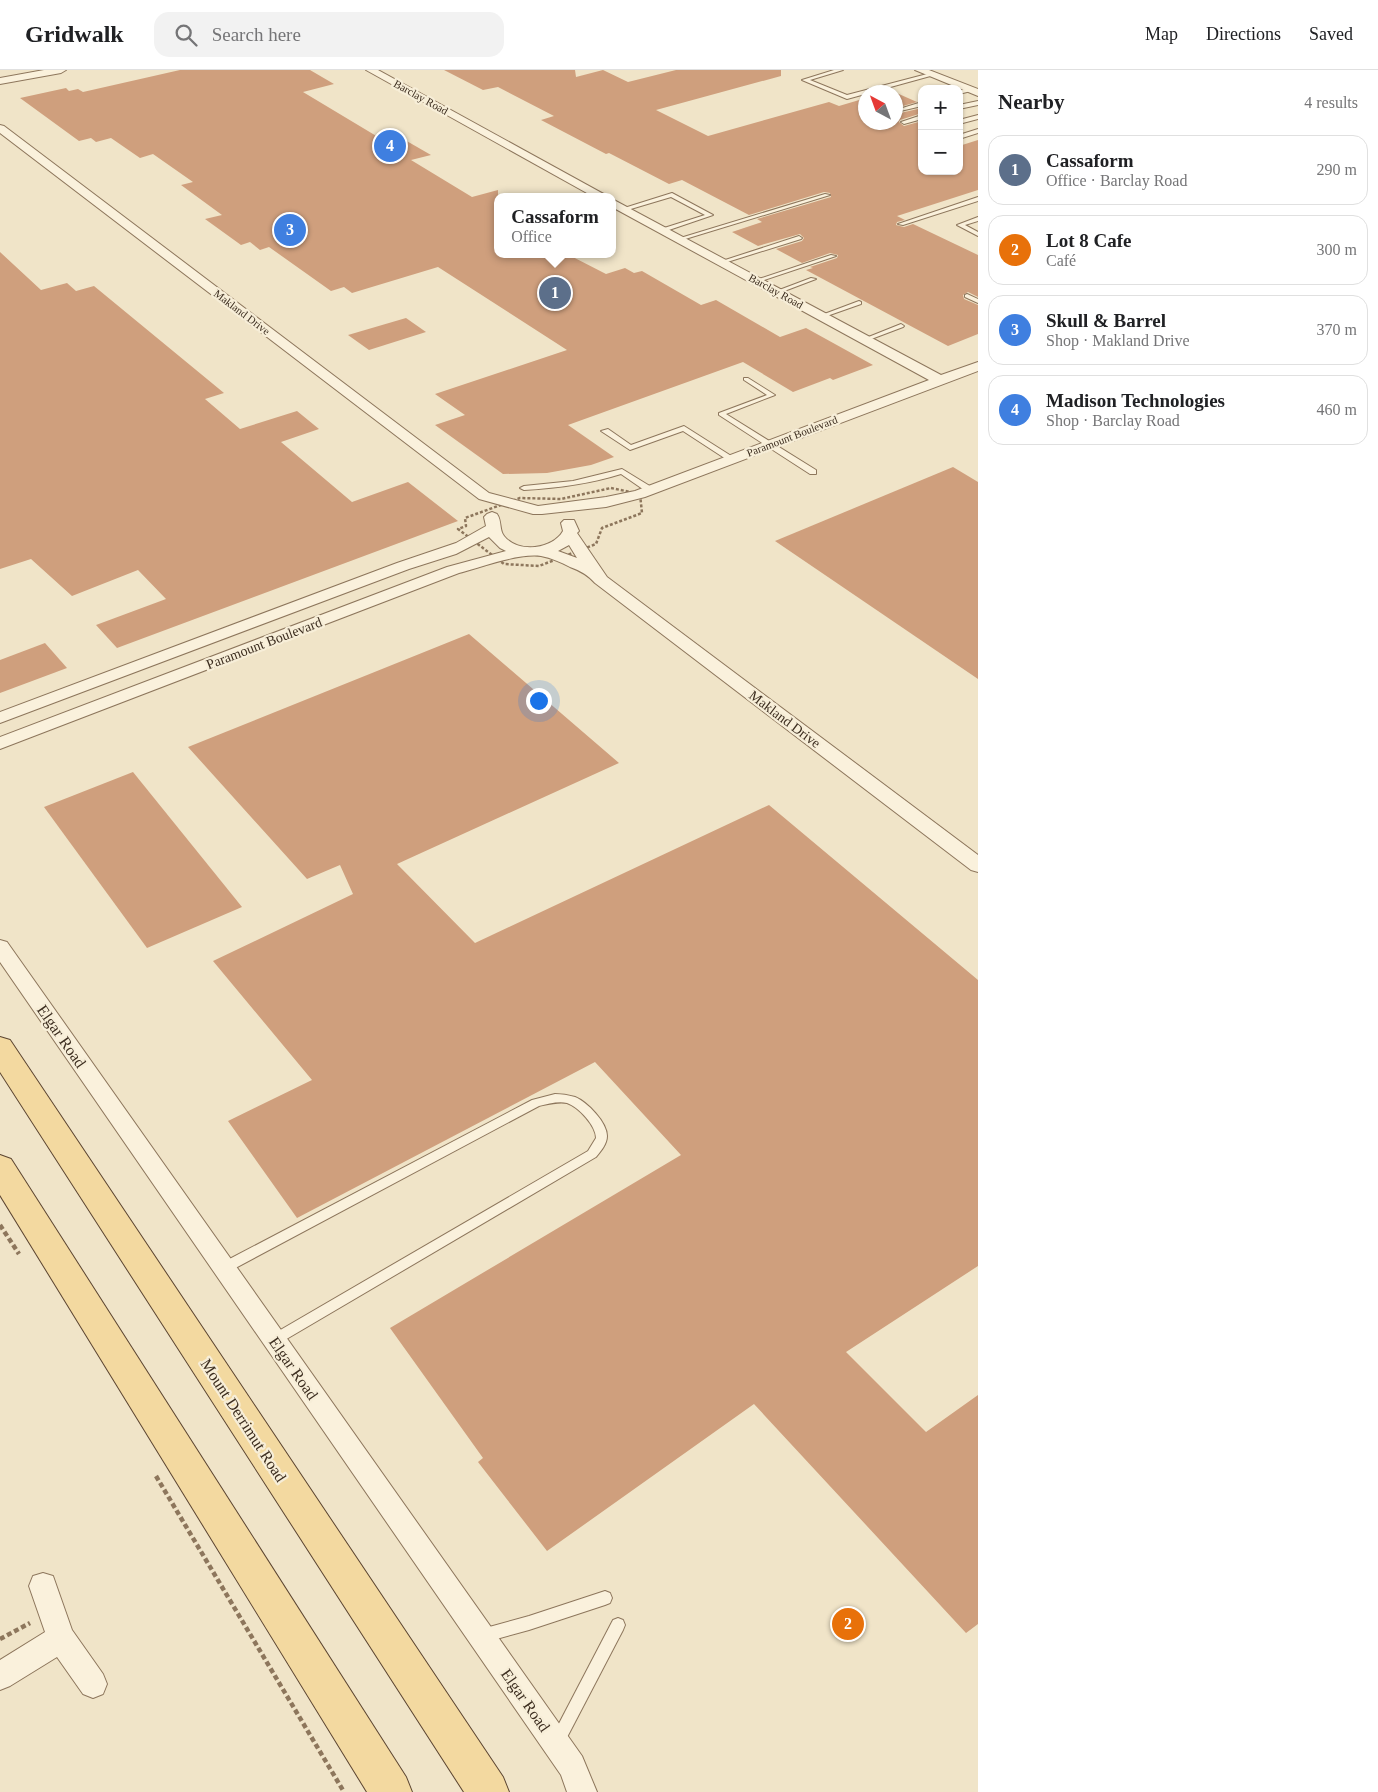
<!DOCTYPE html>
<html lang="en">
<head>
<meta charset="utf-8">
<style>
  body { margin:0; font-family:Georgia,serif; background:#f2f2f2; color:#202124 }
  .controls { position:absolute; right:15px; top:15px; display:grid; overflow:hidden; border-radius:10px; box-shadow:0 1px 4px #0004 }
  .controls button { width:45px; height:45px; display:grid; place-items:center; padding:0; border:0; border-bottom:1px solid #e0e0e0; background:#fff; color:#202124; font:25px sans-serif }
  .compass { position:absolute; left:858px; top:15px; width:45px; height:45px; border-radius:50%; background:#fff; box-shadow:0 1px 4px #0004; rotate:319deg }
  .you { position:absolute; left:538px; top:630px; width:18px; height:18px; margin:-12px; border:4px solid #fff; border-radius:50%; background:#1a73e8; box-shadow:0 0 0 8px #1a73e833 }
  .badge { display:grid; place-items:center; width:32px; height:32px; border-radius:50%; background:#111827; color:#fff; font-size:16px; font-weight:700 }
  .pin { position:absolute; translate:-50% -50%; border:2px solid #fff; box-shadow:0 1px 5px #0006 }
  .popup { position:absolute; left:494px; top:123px; width:122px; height:65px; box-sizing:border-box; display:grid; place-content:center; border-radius:10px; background:#fff; filter:drop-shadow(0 1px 4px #0005); font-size:16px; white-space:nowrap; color:#757577 }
  .popup b { font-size:19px; color:#202124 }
  .popup::after { content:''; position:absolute; left:50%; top:100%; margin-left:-10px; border:10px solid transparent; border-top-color:#fff }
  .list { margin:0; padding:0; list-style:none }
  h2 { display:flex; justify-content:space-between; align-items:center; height:65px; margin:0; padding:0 20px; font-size:21px }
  h2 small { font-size:16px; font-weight:400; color:#757577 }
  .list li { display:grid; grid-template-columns:32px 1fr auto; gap:15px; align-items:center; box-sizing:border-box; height:70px; margin:0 10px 10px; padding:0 10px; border:1px solid #e0e0e0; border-radius:15px }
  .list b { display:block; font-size:19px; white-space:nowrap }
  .list p { margin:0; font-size:16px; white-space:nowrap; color:#757577 }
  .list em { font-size:16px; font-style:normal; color:#757577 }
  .icon { flex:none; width:28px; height:28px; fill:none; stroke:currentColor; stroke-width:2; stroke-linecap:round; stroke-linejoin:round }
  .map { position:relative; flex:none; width:978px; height:1722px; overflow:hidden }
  header { display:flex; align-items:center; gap:30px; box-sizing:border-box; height:70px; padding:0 25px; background:#fff; border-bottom:1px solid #e0e0e0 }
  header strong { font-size:24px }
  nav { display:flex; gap:28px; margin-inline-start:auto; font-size:18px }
  .search { width:350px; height:45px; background:#f2f2f2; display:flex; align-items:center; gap:12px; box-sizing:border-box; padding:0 18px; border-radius:15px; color:#757577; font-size:19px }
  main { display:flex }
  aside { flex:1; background:#fff }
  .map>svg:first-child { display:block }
  .building { fill:#cf9f7d }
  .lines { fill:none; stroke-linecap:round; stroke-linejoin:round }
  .lane-casing { stroke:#8d765c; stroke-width:2 }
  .street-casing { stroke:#8d765c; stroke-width:2 }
  .primary-casing { stroke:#5b4430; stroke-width:2 }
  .path-far1 { stroke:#8d765c; stroke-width:2.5; stroke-dasharray:3 2; stroke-linecap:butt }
  .path { stroke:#8d765c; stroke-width:4.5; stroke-dasharray:5 3; stroke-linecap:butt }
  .lane { fill:#faf1dc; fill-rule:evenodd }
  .street { fill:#faf1dc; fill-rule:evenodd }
  .primary { fill:#f3d9a0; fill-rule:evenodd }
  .labels { text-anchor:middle; stroke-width:4.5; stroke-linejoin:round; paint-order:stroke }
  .far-street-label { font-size:11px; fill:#3d2e20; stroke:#f7eed8 }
  .street-label { font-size:14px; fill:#3d2e20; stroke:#f7eed8 }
  .near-street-label { font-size:16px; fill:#3d2e20; stroke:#f7eed8 }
</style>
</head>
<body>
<header>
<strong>Gridwalk</strong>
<div class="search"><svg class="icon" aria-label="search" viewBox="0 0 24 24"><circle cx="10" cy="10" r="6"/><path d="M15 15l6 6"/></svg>Search here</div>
<nav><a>Map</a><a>Directions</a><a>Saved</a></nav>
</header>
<main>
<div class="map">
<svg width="978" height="1722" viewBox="0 0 978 1722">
  <rect width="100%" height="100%" fill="#f0e4c8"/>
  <!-- building -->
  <g class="building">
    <polygon points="180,0 310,0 334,14 303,22 383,70 398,66 431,85 411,90 472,127 498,120 498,184 567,184 606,204 625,198 634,203 642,201 701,235 716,230 780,267 806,258 873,295 833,310 830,308 793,322 743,292 568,355 614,387 591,395 547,403 503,404 435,355 465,345 435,324 567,280 438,197 352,223 344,217 331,221 269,177 260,180 250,172 241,175 205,149 222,145 181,115 193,112 153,84 140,88 111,68 96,72 91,68 79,71 20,28 66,18 69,21 78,19 83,22"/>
    <polygon points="444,0 575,0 576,7 603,0 628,12 676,0 781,0 781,6 656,40 708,66 829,32 839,36 866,28 866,52 896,52 896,44 922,38 922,43 900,50 899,52 904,56 922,51 922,101 959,101 959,76 978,70 978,120 897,146 905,150 897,152 896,155 904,157 913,154 978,185 978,227 968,222 963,225 964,229 978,235 978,264 948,276 806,200 813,198 810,197 837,188 838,185 830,183 802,193 776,179 802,171 804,168 800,164 758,176 732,162 762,152 757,149 831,127 830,123 824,122 749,145 682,110 669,114 609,83 606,84 541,50 554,46 498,17 483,20"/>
    <polygon points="892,21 917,32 896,38 896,22 886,22"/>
    <polygon points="0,182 41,220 67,213 76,221 94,216 224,323 205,329 240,359 297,341 319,359 281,372 352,432 408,412 458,451 117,578 96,555 166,529 138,500 72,526 31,489 0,499"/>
    <polygon points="406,248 426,262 369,280 348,265"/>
    <polygon points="953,397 978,412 978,609 775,471"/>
    <polygon points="469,564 619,693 397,794 475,873 769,735 978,910 978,1196 846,1282 926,1362 978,1325 978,1554 966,1563 754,1334 547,1481 478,1392 483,1388 390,1258 681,1085 595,992 297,1148 228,1051 312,1010 213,891 353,824 340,795 307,809 188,677"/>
    <polygon points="45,573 67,598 0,623 0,590"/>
    <polygon points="133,702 242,837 147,878 44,737"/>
  </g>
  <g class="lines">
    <defs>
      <g id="lane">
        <polygon points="834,0 843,0 810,10 847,25 931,3 934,5 847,29 802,10"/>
        <polygon points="969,18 971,21 959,24 959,21"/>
        <polygon points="978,31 978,35 959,39 959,35"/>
        <polygon points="922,32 922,36 896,42 896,40"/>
        <polygon points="922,45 922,49 904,54 901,52"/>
        <polygon points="978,45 978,49 959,54 959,50"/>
        <polygon points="978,59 978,63 959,69 959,65"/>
        <polygon points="672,123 713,145 663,162 660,160 661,159 705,145 671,127 624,141 621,139"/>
        <polygon points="825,124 830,125 682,170 677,169"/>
        <polygon points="978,127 978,131 903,155 898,154"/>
        <polygon points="978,147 978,151 965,155 978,162 978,166 957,155"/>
        <polygon points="799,166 802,168 801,169 724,193 719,192"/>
        <polygon points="831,185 836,186 758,212 753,211"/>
        <polygon points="811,208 816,209 779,223 774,222"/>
        <polygon points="967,224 978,229 978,233 965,227 965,225"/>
        <polygon points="859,231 861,232 861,234 824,247 819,246"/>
        <polygon points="901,254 904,256 903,257 866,271 861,270"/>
        <polygon points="744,308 748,308 775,325 726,344 816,400 816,404 810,404 719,345 719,343 767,325 744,310"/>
        <polygon points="684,356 736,389 729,391 683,361 630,380 601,361 608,359 631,375"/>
        <path d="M622,399l31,19v4h-6l-26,-18c-32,10 -64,14 -97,16l-4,-2 4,-2 49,-5z"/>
        <path d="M555,1024c7,0 13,1 20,3 12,5 32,25 32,39 0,8 -6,15 -11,21l-318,187 -4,1 -4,-1 -2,-4 2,-4 318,-185 8,-13c0,-12 -17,-31 -29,-35 -9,-2 -19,1 -28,3l-311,166 -4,1 -4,-1 -2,-4 2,-4 312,-164z"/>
        <polygon points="605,1521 610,1523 612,1528 610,1533 605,1535 529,1560 482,1573 477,1571 475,1566 477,1561 482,1559 529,1546"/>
        <polygon points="618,1548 623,1550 625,1555 623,1560 563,1675 558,1677 553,1675 551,1670 553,1665 613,1550"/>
      </g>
      <g id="street">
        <polygon points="44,0 66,0 61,3 0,14 0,8"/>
        <polygon points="366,0 378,0 609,127 594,127"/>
        <polygon points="915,0 929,0 978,19 978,26"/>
        <polygon points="0,55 4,56 489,423 538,436 606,427 635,421 929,310 612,137 612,129 941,305 978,292 978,301 645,427 606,437 542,444 533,444 479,429 0,63"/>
        <path d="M492,442l5,2c5,7 2,16 7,22 14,18 49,13 59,-5l-2,-8 3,-3h10l5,11 -2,2 30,44 371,278v17l-7,-2 -376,-287c-7,-8 -14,-12 -25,-16 -9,-5 -19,-9 -29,-11 -23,-3 -59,11 -82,17l-459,176v-12l447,-170 59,-16 -6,-3 -11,-11 -33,17 -47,15 -409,154v-11l397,-149 59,-20 30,-17 -2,-9 3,-3zM569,475l8,13 -19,-7z"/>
        <polygon points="0,870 7,872 582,1686 597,1722 567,1722 561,1705 0,892"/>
        <polygon points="43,1503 53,1506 72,1560 103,1604 107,1614 103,1624 93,1628 83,1624 57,1587 10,1616 0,1620 0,1590 45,1562 29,1516 33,1506"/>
      </g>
      <g id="primary">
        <polygon points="0,967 10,970 503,1707 509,1722 464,1722 0,1002"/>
        <polygon points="0,1085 11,1089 406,1707 412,1722 367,1722 0,1125"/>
      </g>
    </defs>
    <!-- lane casing -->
    <use href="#lane" class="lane-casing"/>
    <!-- street casing -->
    <use href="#street" class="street-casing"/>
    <!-- primary casing -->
    <use href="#primary" class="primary-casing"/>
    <!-- path-far1 -->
    <polygon class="path-far1" points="611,418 640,424 642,443 602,458 596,474 539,496 504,494 458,459 466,456 465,448 520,428 561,429"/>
    <!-- path -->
    <g class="path">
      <polyline points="0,1155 19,1184"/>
      <polyline points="156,1406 344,1722"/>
      <polyline points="0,1569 30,1553"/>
    </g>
    <!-- lane -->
    <use href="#lane" class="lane"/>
    <!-- street -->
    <use href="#street" class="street"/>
    <!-- primary -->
    <use href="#primary" class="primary"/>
  </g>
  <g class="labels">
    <!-- far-street labels -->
    <g class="far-street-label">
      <text transform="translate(421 27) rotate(29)" y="4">Barclay Road</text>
      <text transform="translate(776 221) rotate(29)" y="4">Barclay Road</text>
      <text transform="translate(242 242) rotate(37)" y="4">Makland Drive</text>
      <text transform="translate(792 366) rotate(-21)" y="4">Paramount Boulevard</text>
    </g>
    <!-- street labels -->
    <g class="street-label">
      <text transform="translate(264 573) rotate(-21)" y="5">Paramount Boulevard</text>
      <text transform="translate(785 649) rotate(37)" y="5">Makland Drive</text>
    </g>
    <!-- near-street labels -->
    <g class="near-street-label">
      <text transform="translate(62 966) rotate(55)" y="6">Elgar Road</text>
      <text transform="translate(294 1298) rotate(55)" y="6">Elgar Road</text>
      <text transform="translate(244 1350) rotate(57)" y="6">Mount Derrimut Road</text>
      <text transform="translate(526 1630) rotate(55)" y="6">Elgar Road</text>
    </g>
  </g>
</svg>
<div class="controls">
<button>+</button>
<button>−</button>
</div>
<svg class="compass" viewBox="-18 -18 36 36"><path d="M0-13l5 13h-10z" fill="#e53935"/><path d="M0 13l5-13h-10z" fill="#757577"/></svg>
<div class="you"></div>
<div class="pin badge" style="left:555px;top:223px;background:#5c6f8a">1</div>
<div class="popup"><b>Cassaform</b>Office</div>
<div class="pin badge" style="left:848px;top:1554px;background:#e8710a">2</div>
<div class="pin badge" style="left:290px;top:160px;background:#3f7fe0">3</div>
<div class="pin badge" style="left:390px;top:76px;background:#3f7fe0">4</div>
</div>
<aside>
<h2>Nearby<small>4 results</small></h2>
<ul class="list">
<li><span class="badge" style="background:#5c6f8a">1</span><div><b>Cassaform</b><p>Office · Barclay Road</p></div><em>290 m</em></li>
<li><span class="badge" style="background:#e8710a">2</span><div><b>Lot 8 Cafe</b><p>Café</p></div><em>300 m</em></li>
<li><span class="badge" style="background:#3f7fe0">3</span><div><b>Skull &amp; Barrel</b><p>Shop · Makland Drive</p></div><em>370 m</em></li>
<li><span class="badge" style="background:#3f7fe0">4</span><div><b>Madison Technologies</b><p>Shop · Barclay Road</p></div><em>460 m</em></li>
</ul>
</aside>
</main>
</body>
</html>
